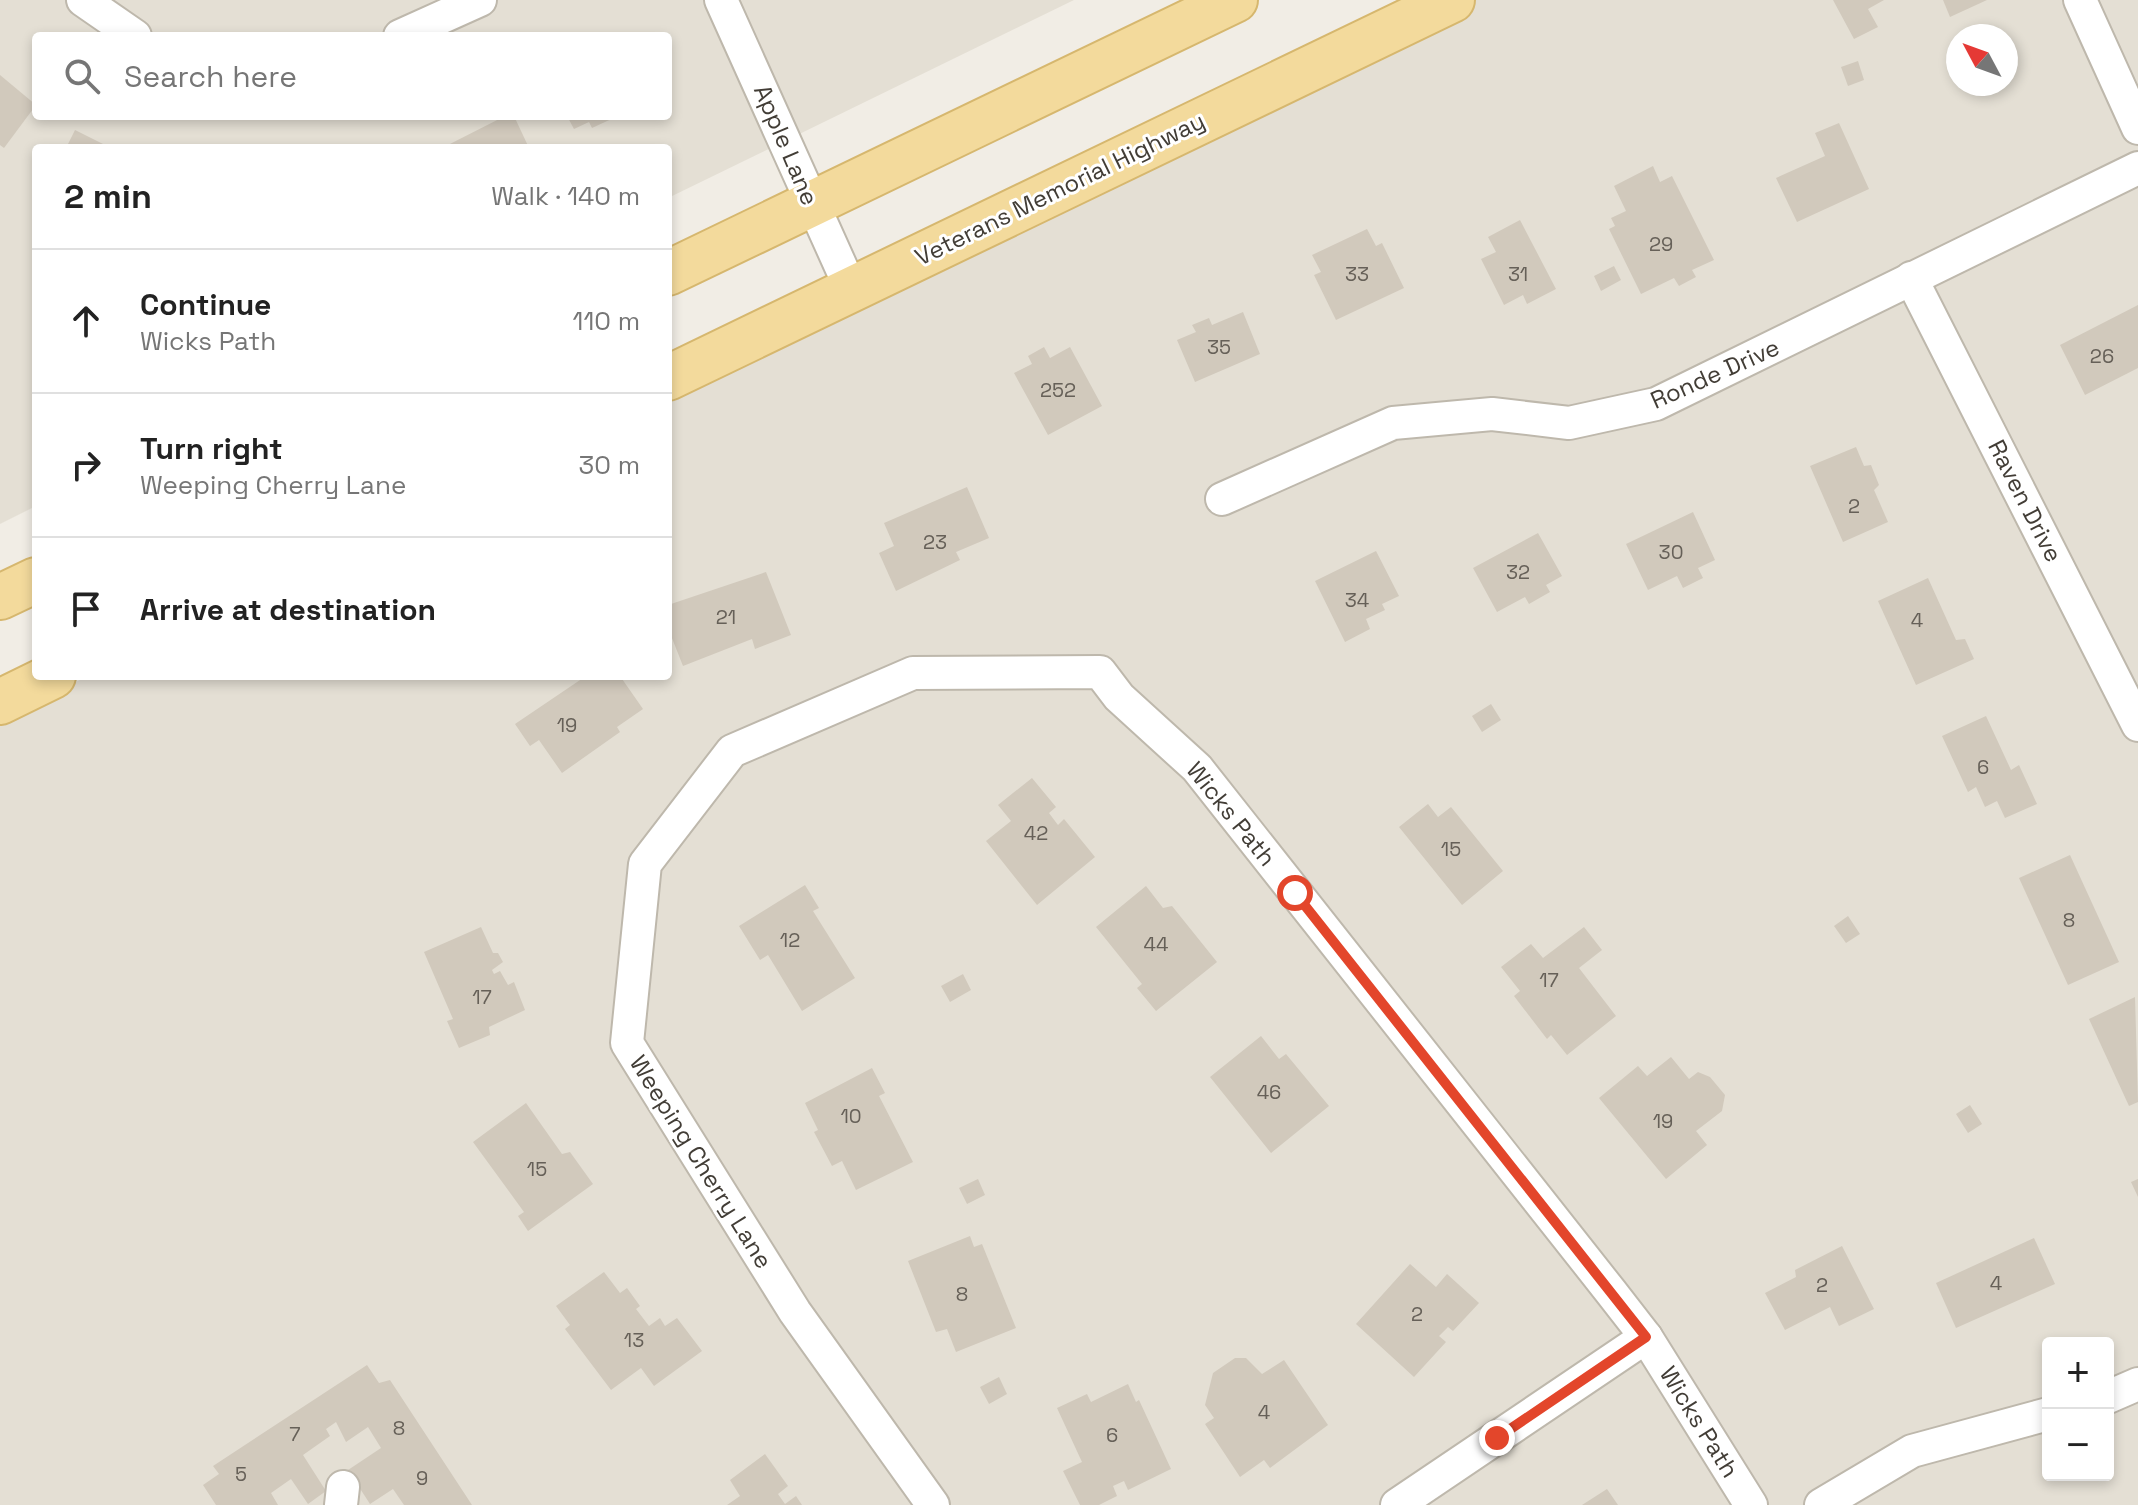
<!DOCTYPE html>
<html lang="en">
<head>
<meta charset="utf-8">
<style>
  body { margin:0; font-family:"Space Grotesk",sans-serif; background:#f6f6f6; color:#222 }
  .controls { position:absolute; right:24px; bottom:24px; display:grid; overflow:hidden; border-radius:8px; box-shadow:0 4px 12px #0003 }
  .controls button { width:72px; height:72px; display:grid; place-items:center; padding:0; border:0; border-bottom:2px solid #e0e0e0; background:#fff; color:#222; font:40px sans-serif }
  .compass { position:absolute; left:1946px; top:24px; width:72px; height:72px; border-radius:50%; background:#fff; box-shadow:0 4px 12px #0003; rotate:311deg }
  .stop { position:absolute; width:24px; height:24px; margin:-18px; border:6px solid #e3462b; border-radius:50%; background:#fff }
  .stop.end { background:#e3462b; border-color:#fff; box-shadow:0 2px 8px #0008 }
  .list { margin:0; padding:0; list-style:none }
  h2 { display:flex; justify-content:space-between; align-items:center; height:104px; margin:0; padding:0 32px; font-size:34px }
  h2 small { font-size:26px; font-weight:400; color:#767676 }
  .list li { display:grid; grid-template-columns:52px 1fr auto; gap:24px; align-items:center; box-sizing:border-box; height:144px; padding:0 32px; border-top:2px solid #e0e0e0 }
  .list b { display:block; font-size:30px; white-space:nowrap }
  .list p { margin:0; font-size:26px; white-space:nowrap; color:#767676 }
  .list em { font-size:26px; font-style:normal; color:#767676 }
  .icon { flex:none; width:44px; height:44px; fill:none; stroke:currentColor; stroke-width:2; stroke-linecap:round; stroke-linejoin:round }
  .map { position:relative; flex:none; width:2138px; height:1505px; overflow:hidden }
  .search { position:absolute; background:#fff; box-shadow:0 4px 12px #0003; left:32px; top:32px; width:640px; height:88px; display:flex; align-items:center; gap:20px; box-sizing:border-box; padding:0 28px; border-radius:8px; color:#767676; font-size:30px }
  .panel { position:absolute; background:#fff; box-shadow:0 4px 12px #0003; left:32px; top:144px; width:640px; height:536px; border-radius:8px }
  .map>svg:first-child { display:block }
  .residential { fill:#e4dfd4; fill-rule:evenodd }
  .building { fill:#d1c9bc }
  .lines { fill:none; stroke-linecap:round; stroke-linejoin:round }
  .street-casing { stroke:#beb8ac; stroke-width:36 }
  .primary-casing { stroke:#d6b76e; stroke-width:48 }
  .street { stroke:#fff; stroke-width:32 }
  .primary { stroke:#f3da9c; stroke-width:44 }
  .route { stroke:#e3462b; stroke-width:10 }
  .labels { text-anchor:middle; stroke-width:6; stroke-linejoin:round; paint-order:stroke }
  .number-label { font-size:20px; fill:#666058 }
  .street-label { font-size:24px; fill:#423d36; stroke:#fff }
</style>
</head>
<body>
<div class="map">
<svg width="2138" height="1505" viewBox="0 0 2138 1505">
  <rect width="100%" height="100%" fill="#f1ede5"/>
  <!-- residential -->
  <g class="residential">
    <path d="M0,0h1074l-406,198v-50h-632v358l-36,18zM36,36h632v80h-632z"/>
    <path d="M1455,0h683v1505h-2138v-786l88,-43h580v-287zM1958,36h48v48h-48zM2048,1343h60v132h-60z"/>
  </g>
  <!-- building -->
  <g class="building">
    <polygon points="1833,0 1884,0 1868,9 1878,27 1854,39"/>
    <polygon points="1943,0 1987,0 1950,17"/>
    <polygon points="1858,61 1864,80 1848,86 1841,67"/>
    <polygon points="0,75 36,105 4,148 0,145"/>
    <polygon points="505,116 514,116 529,148 442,148"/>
    <polygon points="567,116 618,116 592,128 589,122 574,129"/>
    <polygon points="1839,123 1869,189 1797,222 1776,178 1825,156 1815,133"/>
    <polygon points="75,130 111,148 66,148"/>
    <polygon points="1653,166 1660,182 1672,176 1714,260 1692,270 1696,277 1679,286 1674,278 1641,294 1609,229 1615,226 1611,218 1626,211 1614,186"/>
    <polygon points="1520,220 1556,289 1527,304 1523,295 1504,305 1481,259 1496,252 1488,237"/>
    <polygon points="1367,229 1376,246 1382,243 1404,288 1336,320 1314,275 1321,272 1312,255"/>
    <polygon points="1614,266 1621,280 1601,291 1594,276"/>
    <polygon points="2138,305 2138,368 2085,395 2060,345"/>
    <polygon points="1243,312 1260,354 1195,382 1177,340 1196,332 1192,325 1209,318 1212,325"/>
    <polygon points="1044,347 1050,358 1070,347 1102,406 1048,435 1014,373 1032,364 1028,356"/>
    <polygon points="1856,447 1864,466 1871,465 1879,485 1874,490 1888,522 1843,542 1810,466"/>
    <polygon points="967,487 989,538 956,552 960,560 896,591 879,553 894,546 884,523"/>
    <polygon points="1693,512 1715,560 1698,568 1703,578 1683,588 1677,576 1648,590 1626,544"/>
    <polygon points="1538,533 1562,576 1546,585 1550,592 1529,604 1525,597 1497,612 1473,568"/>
    <polygon points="1376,551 1399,596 1382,604 1385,610 1366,619 1370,629 1345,642 1315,581"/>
    <polygon points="766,572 791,635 755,649 752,639 683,666 668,628 668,605"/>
    <polygon points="1928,578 1956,640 1965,639 1974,659 1916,685 1878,601"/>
    <polygon points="586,676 620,676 643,709 617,727 620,732 562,773 539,740 530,746 515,724"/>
    <polygon points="1491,704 1501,720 1482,732 1472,716"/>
    <polygon points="1986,716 2011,770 2019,765 2037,804 2005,818 1997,801 1985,807 1976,787 1968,792 1942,736"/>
    <polygon points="1032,778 1056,807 1049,813 1058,825 1064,819 1095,857 1037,905 986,841 1011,821 998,805"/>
    <polygon points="1428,804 1438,817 1451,807 1503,871 1462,905 1399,827"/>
    <polygon points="2070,855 2119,962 2068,985 2019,878"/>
    <polygon points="805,885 819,908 813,911 855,978 802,1011 768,955 760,960 739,926"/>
    <polygon points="1146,886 1163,908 1172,906 1217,962 1156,1011 1137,988 1142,984 1096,927"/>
    <polygon points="1848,916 1860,934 1846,943 1834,926"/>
    <polygon points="481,927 493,953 498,953 503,962 492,970 494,974 500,971 508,985 514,982 525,1010 489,1027 490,1035 459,1048 447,1021 453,1019 424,952"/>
    <polygon points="1584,927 1602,950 1579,968 1616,1016 1567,1055 1551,1035 1547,1039 1514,996 1520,991 1501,967 1531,944 1543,958"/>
    <polygon points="963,974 971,990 950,1002 941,986"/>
    <polygon points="2135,997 2138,1102 2129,1106 2089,1019"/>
    <polygon points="1261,1036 1279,1059 1286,1054 1329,1106 1271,1153 1210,1077"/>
    <polygon points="1671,1057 1689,1079 1698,1072 1710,1077 1725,1095 1722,1111 1696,1131 1707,1145 1666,1179 1599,1098 1638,1066 1647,1076"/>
    <polygon points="872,1068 885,1093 879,1096 913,1162 856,1190 842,1161 832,1166 814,1132 818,1130 805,1103"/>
    <polygon points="526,1103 562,1154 570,1152 593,1184 528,1231 518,1216 524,1212 473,1142"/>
    <polygon points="1970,1105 1982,1124 1968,1133 1956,1114"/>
    <polygon points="978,1179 985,1195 967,1204 959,1188"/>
    <polygon points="2138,1179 2138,1197 2131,1182"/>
    <polygon points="970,1236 974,1247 982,1244 1016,1328 956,1352 947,1329 936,1332 908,1261"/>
    <polygon points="2034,1238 2055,1284 1956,1328 1936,1283"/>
    <polygon points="1842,1246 1874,1309 1839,1326 1830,1307 1785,1330 1765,1293 1796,1277 1795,1270"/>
    <polygon points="1410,1264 1436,1287 1447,1274 1479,1303 1453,1331 1448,1327 1439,1336 1446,1342 1414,1377 1356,1324"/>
    <polygon points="604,1272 620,1293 627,1288 640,1306 636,1309 649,1326 660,1318 665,1326 677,1318 702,1351 654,1386 641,1368 611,1390 565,1329 570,1325 556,1306"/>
    <polygon points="1235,1358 1246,1358 1262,1374 1284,1360 1328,1425 1270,1468 1264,1460 1240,1477 1205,1424 1214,1418 1205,1405 1213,1373"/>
    <polygon points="367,1365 379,1383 390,1380 472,1505 404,1505 393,1489 370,1504 348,1470 381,1448 368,1427 346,1442 336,1422 326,1429 330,1436 303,1455 326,1491 308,1504 291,1479 271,1493 278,1505 216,1505 203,1485 219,1474 213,1466"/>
    <polygon points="999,1377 1007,1394 989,1404 980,1387"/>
    <polygon points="1128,1384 1136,1402 1139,1400 1171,1469 1128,1490 1124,1481 1113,1486 1117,1496 1099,1505 1080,1505 1063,1471 1082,1462 1057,1408 1087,1394 1091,1402"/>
    <polygon points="765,1454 788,1486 778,1494 785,1504 796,1496 802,1505 727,1505 740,1496 730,1480"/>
    <polygon points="1607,1489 1618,1505 1582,1505"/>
  </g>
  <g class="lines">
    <defs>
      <g id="street">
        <polyline points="83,0 135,36"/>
        <polyline points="721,0 851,289"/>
        <polyline points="2080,0 2138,128"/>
        <polyline points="400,36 480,0"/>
        <polyline points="1911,278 2138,725"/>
        <polyline points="1222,499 1393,423 1492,414 1569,423 1656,404 2138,168"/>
        <polyline points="2108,1397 2138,1384"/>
        <polyline points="341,1505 343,1487"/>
        <polyline points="933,1505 795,1312 627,1043 645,864 732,751 913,673 1100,672 1119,697 1197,768 1611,1292 1646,1337 1751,1505"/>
        <polyline points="1397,1505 1646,1337"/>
        <polyline points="1821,1505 1912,1451 2048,1414"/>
      </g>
      <g id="primary">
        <polyline points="668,273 1235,0"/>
        <polyline points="668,378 1452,0"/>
        <polyline points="0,597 36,580"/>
        <polyline points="0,702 53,676"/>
      </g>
    </defs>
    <!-- street casing -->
    <use href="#street" class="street-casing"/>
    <!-- primary casing -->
    <use href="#primary" class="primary-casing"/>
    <!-- street -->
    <use href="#street" class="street"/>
    <!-- primary -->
    <use href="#primary" class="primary"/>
  </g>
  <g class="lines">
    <!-- route -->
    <polyline class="route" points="1295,893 1646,1337 1497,1438"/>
  </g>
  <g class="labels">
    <!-- number labels -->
    <g class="number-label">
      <text x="1661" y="251">29</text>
      <text x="1357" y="281">33</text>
      <text x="1518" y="281">31</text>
      <text x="1219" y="354">35</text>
      <text x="2102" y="363">26</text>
      <text x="1058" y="397">252</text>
      <text x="1854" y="513">2</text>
      <text x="935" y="549">23</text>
      <text x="1671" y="559">30</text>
      <text x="1518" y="579">32</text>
      <text x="1357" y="607">34</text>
      <text x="726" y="624">21</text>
      <text x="1917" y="627">4</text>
      <text x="567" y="732">19</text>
      <text x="1983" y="774">6</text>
      <text x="1036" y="840">42</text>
      <text x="1451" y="856">15</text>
      <text x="2069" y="927">8</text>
      <text x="790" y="947">12</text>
      <text x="1156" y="951">44</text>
      <text x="1549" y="987">17</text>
      <text x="482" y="1004">17</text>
      <text x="1269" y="1099">46</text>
      <text x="851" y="1123">10</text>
      <text x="1663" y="1128">19</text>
      <text x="537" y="1176">15</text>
      <text x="1996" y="1290">4</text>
      <text x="1822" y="1292">2</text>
      <text x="962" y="1301">8</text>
      <text x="1417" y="1321">2</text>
      <text x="634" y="1347">13</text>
      <text x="1264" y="1419">4</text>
      <text x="399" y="1435">8</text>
      <text x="295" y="1441">7</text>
      <text x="1112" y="1442">6</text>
      <text x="241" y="1481">5</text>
      <text x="422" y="1485">9</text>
    </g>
    <!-- street labels -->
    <g class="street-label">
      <text transform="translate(786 145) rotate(67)" y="8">Apple Lane</text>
      <text transform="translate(1060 189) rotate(-26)" y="8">Veterans Memorial Highway</text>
      <text transform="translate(1715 374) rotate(-24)" y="8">Ronde Drive</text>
      <text transform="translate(2025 501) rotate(63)" y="8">Raven Drive</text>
      <text transform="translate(1231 814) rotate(51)" y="8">Wicks Path</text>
      <text transform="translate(701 1162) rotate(58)" y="8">Weeping Cherry Lane</text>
      <text transform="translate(1699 1422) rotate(58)" y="8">Wicks Path</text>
    </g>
  </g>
</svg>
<div class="controls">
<button>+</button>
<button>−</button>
</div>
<svg class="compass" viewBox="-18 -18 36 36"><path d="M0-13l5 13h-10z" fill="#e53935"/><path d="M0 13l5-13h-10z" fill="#767676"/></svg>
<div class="stop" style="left:1295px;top:893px"></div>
<div class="stop end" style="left:1497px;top:1438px"></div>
<div class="search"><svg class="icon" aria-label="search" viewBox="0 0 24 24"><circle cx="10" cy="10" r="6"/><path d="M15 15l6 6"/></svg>Search here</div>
<section class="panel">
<h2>2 min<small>Walk · 140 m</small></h2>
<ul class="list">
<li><svg class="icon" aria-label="ahead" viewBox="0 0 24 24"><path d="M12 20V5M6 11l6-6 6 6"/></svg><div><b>Continue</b><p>Wicks Path</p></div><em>110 m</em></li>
<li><svg class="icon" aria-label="right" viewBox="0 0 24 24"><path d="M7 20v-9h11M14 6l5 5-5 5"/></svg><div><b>Turn right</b><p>Weeping Cherry Lane</p></div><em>30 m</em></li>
<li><svg class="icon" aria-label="arrive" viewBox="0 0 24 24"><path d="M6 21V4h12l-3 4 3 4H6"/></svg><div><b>Arrive at destination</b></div></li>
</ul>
</section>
</div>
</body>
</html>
